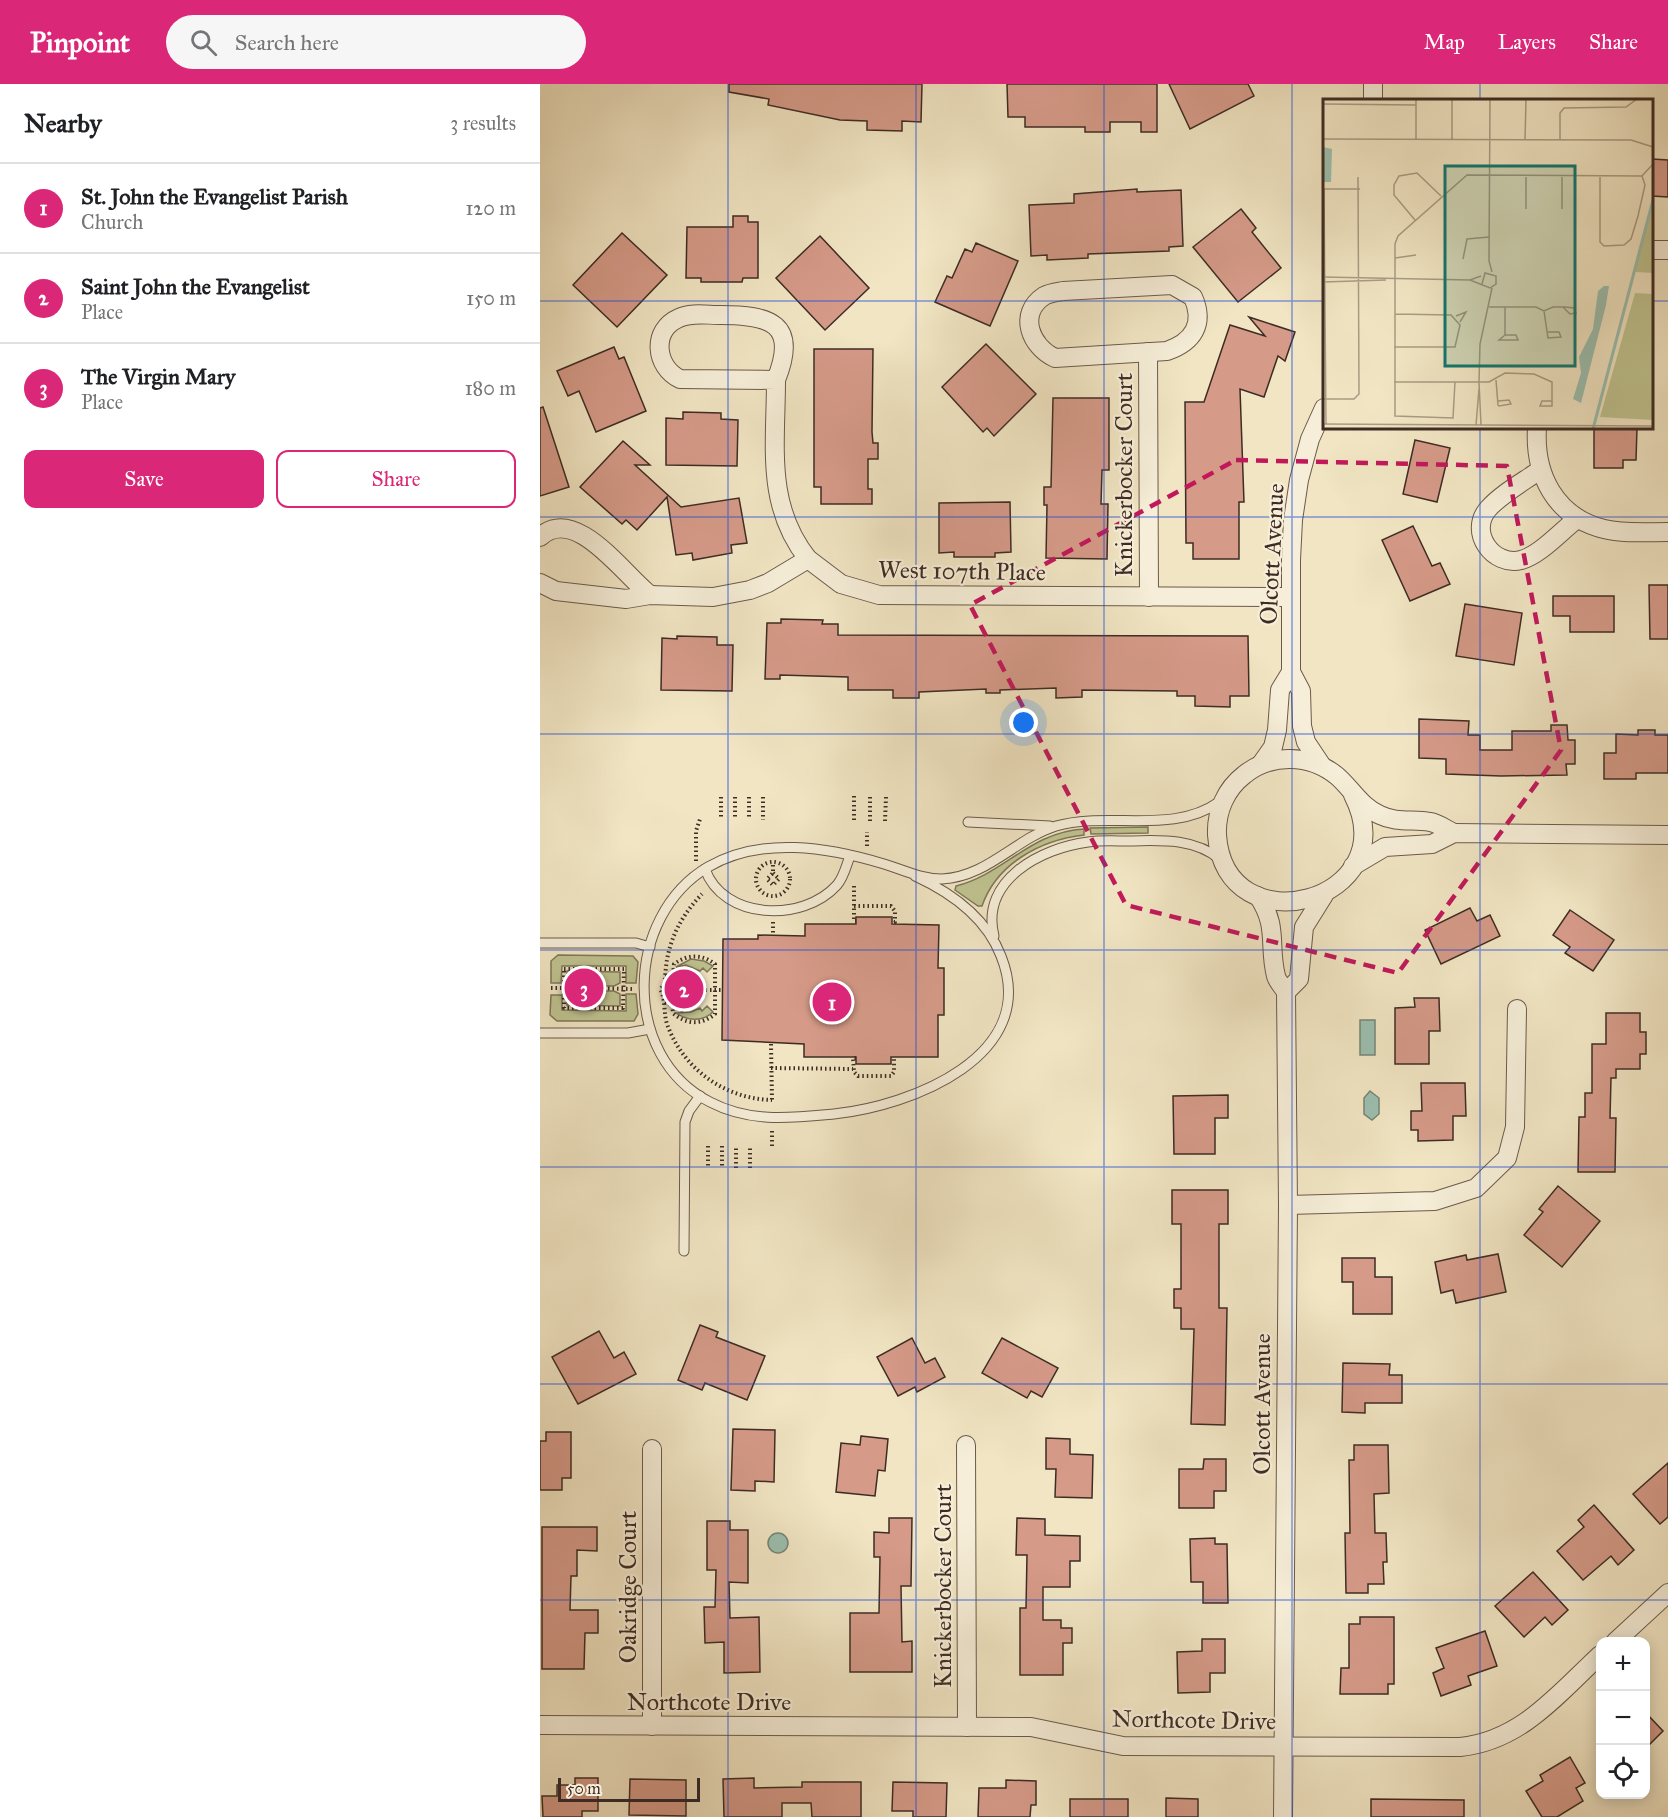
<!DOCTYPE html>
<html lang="en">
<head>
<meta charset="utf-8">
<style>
  body { margin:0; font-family:"IM FELL Great Primer",serif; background:#f6f6f6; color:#202124 }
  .controls { position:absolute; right:18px; bottom:18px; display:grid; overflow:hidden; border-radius:12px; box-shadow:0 3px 15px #0003 }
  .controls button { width:54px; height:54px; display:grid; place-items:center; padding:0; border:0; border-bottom:2px solid #e0e0e0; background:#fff; color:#202124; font:30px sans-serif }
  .scale { position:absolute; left:18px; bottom:15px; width:142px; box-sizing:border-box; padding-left:6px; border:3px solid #3e2c24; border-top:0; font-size:16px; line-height:21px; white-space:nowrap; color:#3e2c24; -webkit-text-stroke:4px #f6eed8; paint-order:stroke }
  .you { position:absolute; left:484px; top:639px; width:21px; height:21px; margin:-15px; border:4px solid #fff; border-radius:50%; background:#1a73e8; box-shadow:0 0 0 9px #1a73e833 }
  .badge { display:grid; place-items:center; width:39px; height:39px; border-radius:50%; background:#db2777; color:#fff; font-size:20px; font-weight:700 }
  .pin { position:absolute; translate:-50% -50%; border:3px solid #fff; box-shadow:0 2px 6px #0006 }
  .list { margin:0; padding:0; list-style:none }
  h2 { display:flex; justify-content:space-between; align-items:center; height:78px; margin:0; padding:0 24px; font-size:26px }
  h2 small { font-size:20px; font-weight:400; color:#757577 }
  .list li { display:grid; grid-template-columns:39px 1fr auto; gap:18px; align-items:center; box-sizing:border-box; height:90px; padding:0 24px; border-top:2px solid #e0e0e0 }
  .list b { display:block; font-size:22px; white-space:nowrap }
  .list p { margin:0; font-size:20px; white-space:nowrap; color:#757577 }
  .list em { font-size:20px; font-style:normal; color:#757577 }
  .actions { display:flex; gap:12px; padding:18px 24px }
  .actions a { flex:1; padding:14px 0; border:2px solid #db2777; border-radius:12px; text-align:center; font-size:21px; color:#db2777 }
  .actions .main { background:#db2777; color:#fff }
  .icon { flex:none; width:33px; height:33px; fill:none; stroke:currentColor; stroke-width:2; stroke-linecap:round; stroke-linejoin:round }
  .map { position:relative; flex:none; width:1128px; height:1733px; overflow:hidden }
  header { display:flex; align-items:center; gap:36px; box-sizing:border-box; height:84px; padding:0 30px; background:#db2777; color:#fff }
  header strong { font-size:28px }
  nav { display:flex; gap:33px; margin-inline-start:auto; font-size:21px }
  .search { width:420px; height:54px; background:#f6f6f6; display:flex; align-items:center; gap:15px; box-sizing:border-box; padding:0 21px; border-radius:33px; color:#757577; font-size:22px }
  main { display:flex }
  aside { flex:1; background:#fff }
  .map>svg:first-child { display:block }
  .green { fill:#bfc390; stroke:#7e785a; stroke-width:1.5 }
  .water { fill:#9bbfaf; stroke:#768477; stroke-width:1.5 }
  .building { fill:#d59a88; stroke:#3e2c24; stroke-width:1.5 }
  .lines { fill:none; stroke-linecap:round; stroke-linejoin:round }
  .lane-casing { stroke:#6b5a4c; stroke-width:11 }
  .street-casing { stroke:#6b5a4c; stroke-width:20 }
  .path { stroke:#3e2c24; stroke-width:4; stroke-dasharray:1.5 3; stroke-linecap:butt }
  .lane { stroke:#f6eed8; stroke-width:9 }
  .street { stroke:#f6eed8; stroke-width:18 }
  .marked { fill:none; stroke:#c2185b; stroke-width:4.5; stroke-dasharray:12 8; stroke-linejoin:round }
  .grid { fill:none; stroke:#1d4ed8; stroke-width:1.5; stroke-opacity:0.55 }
  .labels { text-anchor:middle; stroke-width:4.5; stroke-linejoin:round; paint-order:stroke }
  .street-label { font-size:24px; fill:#3e2c24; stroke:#f6eed8 }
  .inset-river { fill:none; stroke:#9bbfaf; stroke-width:3 }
  .inset-road { fill:none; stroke:#a99b83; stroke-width:1.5 }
  .view { fill:#0f766e; fill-opacity:0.15; stroke:#0f766e; stroke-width:3 }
  .inset-edge { fill:none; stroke:#3e2c24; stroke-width:3 }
</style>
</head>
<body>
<header>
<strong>Pinpoint</strong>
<div class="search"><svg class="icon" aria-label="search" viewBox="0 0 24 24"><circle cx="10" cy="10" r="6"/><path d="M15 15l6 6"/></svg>Search here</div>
<nav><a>Map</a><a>Layers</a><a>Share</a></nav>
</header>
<main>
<aside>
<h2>Nearby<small>3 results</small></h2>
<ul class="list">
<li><span class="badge">1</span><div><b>St. John the Evangelist Parish</b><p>Church</p></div><em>120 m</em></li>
<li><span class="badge">2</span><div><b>Saint John the Evangelist</b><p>Place</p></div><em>150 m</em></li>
<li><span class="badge">3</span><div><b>The Virgin Mary</b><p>Place</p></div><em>180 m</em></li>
</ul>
<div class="actions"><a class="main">Save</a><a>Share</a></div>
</aside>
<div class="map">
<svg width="1128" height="1733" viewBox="0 0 1128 1733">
  <rect width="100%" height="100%" fill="#f1e5c3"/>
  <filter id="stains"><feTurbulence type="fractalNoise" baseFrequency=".00333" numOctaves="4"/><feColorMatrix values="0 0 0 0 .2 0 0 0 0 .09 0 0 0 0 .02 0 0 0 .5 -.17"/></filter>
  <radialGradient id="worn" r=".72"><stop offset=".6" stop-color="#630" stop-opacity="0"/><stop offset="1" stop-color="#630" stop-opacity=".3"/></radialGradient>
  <!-- green -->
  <g class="green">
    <polygon points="608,743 608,749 551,750 550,744"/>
    <path d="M544,745v6c-43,5 -87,28 -102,71h-4l-23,-16 1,-4c48,-12 74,-54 128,-57z"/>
    <polygon points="18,871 93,872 98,878 96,899 86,899 86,882 22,882 21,899 11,899 11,877"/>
    <polygon points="151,875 164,877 173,882 167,888 163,884 160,887 146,881 136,883"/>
    <polygon points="27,887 80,888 80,899 74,902 56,902 54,896 37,896 36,901 27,902"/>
    <polygon points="27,907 35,908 37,913 54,913 56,907 74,907 80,910 80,922 27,921"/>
    <polygon points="86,910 96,910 98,930 94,937 17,937 10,931 11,911 22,911 22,926 86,927"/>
    <path d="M167,922l6,6c-11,10 -25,9 -37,1l15,-1 9,-4 2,3z"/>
  </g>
  <!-- water -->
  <g class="water">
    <circle cx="144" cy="905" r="11"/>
    <rect x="820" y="936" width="15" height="35"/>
    <polygon points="830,1007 839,1014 839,1030 832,1036 824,1030 824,1014"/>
    <circle cx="238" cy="1459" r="10"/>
  </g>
  <!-- building -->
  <g class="building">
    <polygon points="189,0 382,0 381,38 362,37 362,47 327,46 327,37 300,36 228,21 229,15 189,8"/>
    <polygon points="467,0 617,0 617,48 601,48 601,38 570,38 570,48 545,48 545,43 485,43 485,33 468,33"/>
    <polygon points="629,0 708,0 714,12 650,45"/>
    <polygon points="1112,75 1128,76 1128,113 1112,112"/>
    <polygon points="597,105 597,108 641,106 643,162 629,163 629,167 548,170 548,174 507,176 507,171 491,172 489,121 534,119 534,110"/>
    <polygon points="701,125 716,144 712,148 741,184 698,218 653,163"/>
    <polygon points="193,132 208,132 208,138 218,138 218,194 203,194 202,198 161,198 161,194 146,194 147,143 193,143"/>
    <polygon points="82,149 127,191 77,243 33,201"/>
    <polygon points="280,152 329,204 285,246 236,194"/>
    <polygon points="436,159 478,177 450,242 395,218 407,192 412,194 425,165 432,168"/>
    <polygon points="709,233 755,248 745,277 738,272 724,313 700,305 704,418 699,418 699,475 653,475 653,459 646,459 645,318 664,318 690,241 725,252"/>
    <polygon points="446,260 496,310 454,352 447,344 443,348 402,303"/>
    <polygon points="74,263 79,275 84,273 106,327 56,348 39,307 28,312 17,287"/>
    <polygon points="274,265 333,265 332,348 333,359 338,359 338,375 328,375 328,405 332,405 332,420 281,420 281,403 274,403"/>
    <polygon points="513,314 569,314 569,386 562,386 561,420 568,420 567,475 506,474 507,421 504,421 504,403 511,403"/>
    <polygon points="3,323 29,403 0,412 0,324"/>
    <polygon points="143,328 181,329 181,335 198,336 197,382 126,381 126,334 143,335"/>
    <polygon points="1054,344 1097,344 1096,376 1083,376 1083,384 1054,384"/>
    <polygon points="875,356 910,364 897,418 863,410"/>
    <polygon points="83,357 110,381 95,381 141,423 199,414 207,459 191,461 192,469 153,476 152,469 136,471 127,413 97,446 86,436 82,440 40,403"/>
    <polygon points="470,418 471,468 455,469 455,473 414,473 414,468 399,469 399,419"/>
    <polygon points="873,442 892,482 900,479 910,500 870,517 842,456"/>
    <polygon points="1109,501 1128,501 1128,555 1110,555"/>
    <polygon points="1013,512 1074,512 1074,548 1030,548 1030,532 1013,532"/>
    <polygon points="925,520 982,529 974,581 916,572"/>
    <polygon points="241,535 283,536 282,540 298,540 298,551 708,552 709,612 690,612 690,623 655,622 655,612 637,612 637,607 542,606 542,613 516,614 516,604 460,606 460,609 446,609 446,605 379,608 379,614 353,614 353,606 308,606 308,593 240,591 240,595 225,595 227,539 241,539"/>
    <polygon points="137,552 177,553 177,561 193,561 192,607 121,606 122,554 137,555"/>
    <polygon points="879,635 929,637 928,651 940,651 940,666 972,666 972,647 1011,647 1011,641 1027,641 1028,656 1035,656 1035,680 1026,680 1027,691 961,692 906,690 906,675 879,674"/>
    <polygon points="1098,646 1115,646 1115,651 1128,651 1128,689 1096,689 1096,695 1064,695 1064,669 1076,669 1076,650 1098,651"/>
    <polygon points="930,824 937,837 950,831 960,852 901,880 885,846"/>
    <polygon points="1030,826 1074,856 1053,887 1025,869 1030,863 1013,851"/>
    <polygon points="316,833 352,833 352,840 399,841 398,884 404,884 404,931 398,931 398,973 351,973 351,980 316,980 316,973 264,973 264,960 182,956 183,855 218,855 218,851 265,852 265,840 316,840"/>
    <polygon points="874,914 899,914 900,947 889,947 889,980 855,980 855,924 875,923"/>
    <polygon points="1066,929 1100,929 1100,948 1106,948 1106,970 1100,970 1100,985 1076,985 1076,994 1071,994 1070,1034 1076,1034 1075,1088 1038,1088 1039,1033 1045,1033 1045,1009 1052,1009 1052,960 1066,960"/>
    <polygon points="881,999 925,999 926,1032 913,1032 913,1056 878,1057 878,1046 871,1046 871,1027 882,1027"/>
    <polygon points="688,1011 688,1034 675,1034 675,1070 634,1070 633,1012"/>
    <polygon points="1018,1102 1060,1137 1022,1183 984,1151 1003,1128 999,1125"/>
    <polygon points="632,1106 688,1106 688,1140 679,1140 679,1224 687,1224 685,1341 651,1340 654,1245 641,1245 641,1224 634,1224 634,1205 641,1205 641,1140 632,1140"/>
    <polygon points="958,1170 966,1208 916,1219 913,1206 901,1209 895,1178 926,1171 927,1176"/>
    <polygon points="802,1174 835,1174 835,1193 852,1193 852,1230 813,1230 813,1198 802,1198"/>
    <polygon points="160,1241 178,1248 176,1253 225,1272 207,1316 165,1299 162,1306 138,1296"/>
    <polygon points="59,1247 74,1274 84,1268 96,1290 38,1320 12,1273"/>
    <polygon points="372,1254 385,1279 395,1274 405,1293 377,1308 375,1303 358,1312 337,1273"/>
    <polygon points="462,1254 518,1284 502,1313 491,1307 487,1314 442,1289"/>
    <polygon points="803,1279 850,1280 849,1291 862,1291 862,1319 825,1319 825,1329 802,1328"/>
    <polygon points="193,1345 235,1346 234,1398 215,1397 215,1407 191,1406"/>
    <polygon points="6,1348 31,1348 31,1394 22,1394 22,1406 0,1406 0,1357 6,1357"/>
    <polygon points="321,1352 348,1355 345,1387 338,1386 335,1412 296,1408 301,1359 320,1361"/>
    <polygon points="506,1354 530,1355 530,1370 553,1371 552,1414 515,1413 516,1385 506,1385"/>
    <polygon points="814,1361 848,1361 849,1409 834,1410 835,1449 846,1449 847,1478 843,1478 844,1500 828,1500 828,1509 806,1509 805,1449 810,1449 809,1376 814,1376"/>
    <polygon points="664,1375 686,1375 686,1407 674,1407 674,1424 639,1424 639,1385 663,1385"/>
    <polygon points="1128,1379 1128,1433 1120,1440 1093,1410"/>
    <polygon points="1054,1421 1094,1466 1078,1481 1071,1472 1043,1496 1017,1467 1044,1443 1038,1436"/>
    <polygon points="349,1434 372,1434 371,1502 361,1502 362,1558 372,1557 372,1588 310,1588 310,1529 339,1529 340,1473 334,1473 334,1448 349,1449"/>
    <polygon points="477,1434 505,1435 505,1451 540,1452 540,1477 530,1477 530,1503 503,1503 503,1536 521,1536 521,1544 532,1544 532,1559 523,1559 523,1591 480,1591 480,1524 486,1524 487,1471 476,1471"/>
    <polygon points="167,1437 190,1437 190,1446 208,1446 208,1499 189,1498 190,1534 219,1533 220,1588 184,1589 184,1558 165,1559 164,1523 175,1523 176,1486 167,1486"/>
    <polygon points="2,1443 57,1443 57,1467 37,1466 37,1492 31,1492 30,1526 58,1526 58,1549 45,1549 44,1585 2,1585"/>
    <polygon points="675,1454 675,1460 687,1460 688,1519 663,1519 663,1498 651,1498 650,1455"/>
    <polygon points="993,1488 1028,1526 1012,1541 1005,1533 984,1553 955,1522"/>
    <polygon points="820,1533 854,1533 854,1600 848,1600 848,1610 800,1610 801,1584 809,1584 809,1540 820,1540"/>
    <polygon points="945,1547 957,1582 928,1592 931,1601 901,1612 893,1589 904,1584 896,1564"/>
    <polygon points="662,1555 685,1555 685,1589 670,1589 670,1608 638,1609 637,1568 662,1567"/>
    <polygon points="1106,1629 1123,1647 1106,1664"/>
    <polygon points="1030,1673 1045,1699 1036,1704 1043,1717 1017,1733 1002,1733 986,1707 1003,1697 1000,1691"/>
    <polygon points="35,1694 58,1694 58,1727 42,1727 42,1733 3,1733 2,1712 17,1712 17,1701 35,1701"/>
    <polygon points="214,1694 214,1704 262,1703 262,1698 321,1698 321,1733 272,1733 271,1719 242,1719 242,1733 184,1733 183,1695"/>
    <polygon points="90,1695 146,1696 146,1732 89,1731"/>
    <polygon points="466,1696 496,1697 496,1721 491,1721 490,1733 438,1733 439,1704 466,1704"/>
    <polygon points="353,1698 407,1699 406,1733 373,1733 373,1727 352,1727"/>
    <polygon points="626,1714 658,1715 658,1733 626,1733"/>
    <rect x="530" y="1715" width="58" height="18"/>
    <polygon points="831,1715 924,1716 924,1733 831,1733"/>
  </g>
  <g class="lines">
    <defs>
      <g id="lane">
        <polyline points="428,738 510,742"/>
        <path d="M165,785c18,51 98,54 132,16 7,-8 9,-19 13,-29"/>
        <path d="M375,792c37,17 71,41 86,80 40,100 -90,150 -167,158 -43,4 -84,9 -124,-12 -90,-46 -85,-186 -2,-235 53,-31 120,-20 176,-3 20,6 37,15 58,15 45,-2 73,-40 114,-53 53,-15 117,9 163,-24"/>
        <path d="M454,852c-14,-56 47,-88 94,-94 13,-2 28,-1 41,-1 32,-1 66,-3 92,19"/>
        <polyline points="0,859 96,859 110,863"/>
        <polyline points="0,949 88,949 110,945"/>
        <polyline points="144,1167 145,1038 149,1027 160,1012"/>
      </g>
      <g id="street">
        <polyline points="833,16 833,0"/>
        <polyline points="1112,166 1128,166"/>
        <path d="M632,201l21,12c12,27 0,45 -26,54l-112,7c-24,-11 -38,-44 -11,-62 5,-3 13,-4 19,-5z"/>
        <polyline points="608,268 609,513"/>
        <path d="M236,296l-96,-1c-25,-12 -29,-49 -1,-61 12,-6 28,-3 41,-3 50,0 79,8 56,65 0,65 -11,125 32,179"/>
        <path d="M997,344c-3,46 18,89 67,101 20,5 43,3 64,3"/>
        <path d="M1000,386c-17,12 -39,24 -52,39 -20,23 5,58 33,51 19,-5 40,-29 56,-41"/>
        <path d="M0,453c35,-33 83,37 110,58"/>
        <polyline points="0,499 16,507 86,515 110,511 173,513 210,506 228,499 268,475 301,500 339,511 751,513"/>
        <polyline points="721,680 733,663 737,646 740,606 751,588"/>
        <polyline points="782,682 766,658 762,642 761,607 751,588 751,476 753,436 759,396 770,355 784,324"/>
        <path d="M813,711c55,107 -128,155 -136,40 -1,-24 9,-46 27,-60 27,-22 66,-21 93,1 15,13 24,31 43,39 16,8 33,4 50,7 8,1 17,8 24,11"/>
        <polyline points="813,782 845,763 892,760 914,749 1128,751"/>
        <path d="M718,812c21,31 10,49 18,80 1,5 7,11 10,16l2,213 -5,612"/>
        <polyline points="746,908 759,895 764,843 784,811"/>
        <polyline points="748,1121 895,1117 936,1104 967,1074 975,1043 977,925"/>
        <polyline points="426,1361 427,1643"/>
        <polyline points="1075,1558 1128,1509"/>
        <path d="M0,1641l491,2 92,19 337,1c61,-6 98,-53 140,-92"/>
        <polyline points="112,1642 112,1365"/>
      </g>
    </defs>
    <!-- lane casing -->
    <use href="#lane" class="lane-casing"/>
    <!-- street casing -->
    <use href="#street" class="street-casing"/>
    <!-- path -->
    <g class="path">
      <polyline points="314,712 314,737"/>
      <polyline points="181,713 181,735"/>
      <polyline points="195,713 195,735"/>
      <polyline points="209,713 209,735"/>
      <polyline points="223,713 223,736"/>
      <polyline points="330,713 330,737"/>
      <polyline points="345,737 346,713"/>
      <polyline points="327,762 327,748"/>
      <polyline points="156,777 156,747 160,735"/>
      <circle cx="233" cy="795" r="17"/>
      <polyline points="233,789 239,795 233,801 227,795 233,789 233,778"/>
      <polyline points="314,802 314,837 316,837"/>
      <polyline points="314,822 351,822 355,827 355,838 352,838"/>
      <polyline points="233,838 233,851"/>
      <polygon points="24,885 84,885 83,924 24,924"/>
      <polyline points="125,892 143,891 147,888"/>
      <polygon points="39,898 51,898 50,911 39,911"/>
      <path d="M125,900c0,-36 12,-64 37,-90"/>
      <polyline points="11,904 39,904"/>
      <polyline points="50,904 92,905"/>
      <polyline points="161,906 181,906"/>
      <path d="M124,910l5,-4 -3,-6 -6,5c6,10 3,22 7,35 16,45 58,75 105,76"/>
      <path d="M125,918l17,8 18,-15c3,-14 -6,-20 -18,-26l-6,5"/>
      <path d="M132,921l1,8c13,12 29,12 42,1v-50c-13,-10 -27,-10 -41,0l-1,11"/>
      <polyline points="136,922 140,919 148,923"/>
      <polyline points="231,960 232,1016"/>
      <polyline points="316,974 313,974 314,988 318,992 351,992 354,988 354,975 351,975"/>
      <polyline points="231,984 313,985"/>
      <polyline points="168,1062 168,1083"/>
      <polyline points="182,1062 182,1084"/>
      <polyline points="232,1062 232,1045"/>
      <polyline points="196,1084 196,1062"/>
      <polyline points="210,1084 210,1062"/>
    </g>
    <!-- lane -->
    <use href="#lane" class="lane"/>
    <!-- street -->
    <use href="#street" class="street"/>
  </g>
  <!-- marked area -->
  <path class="marked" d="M696,376l271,6 54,284 -163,223 -272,-68 -156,-300z"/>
  <!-- grid -->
  <path class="grid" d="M188,0v1733M376,0v1733M564,0v1733M752,0v1733M940,0v16M0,217h784M1112,217h16M940,344v1389M0,433h1128M0,650h1128M0,866h1128M0,1083h1128M0,1300h1128M0,1516h1128"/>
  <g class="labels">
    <!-- street labels -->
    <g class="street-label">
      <text transform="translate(584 391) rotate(-90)" y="8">Knickerbocker Court</text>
      <text transform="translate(732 470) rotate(-87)" y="8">Olcott Avenue</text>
      <text transform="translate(422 487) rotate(1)" y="8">West 107th Place</text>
      <text transform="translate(722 1320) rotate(-90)" y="8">Olcott Avenue</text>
      <text transform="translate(403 1502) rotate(-90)" y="8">Knickerbocker Court</text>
      <text transform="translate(88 1503) rotate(-90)" y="8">Oakridge Court</text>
      <text x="169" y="1626">Northcote Drive</text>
      <text transform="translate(654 1636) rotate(1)" y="8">Northcote Drive</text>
    </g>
  </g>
  <!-- overview -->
  <g transform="translate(783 15)">
    <rect width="330" height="330" fill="#f1e5c3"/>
    <path d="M330,101v73l-17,-1 -1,-3zM312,194l18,1v126l-53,-3z" fill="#bfc390"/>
    <path d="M0,48l9,2 -1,33h-8zM281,187h5l-3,19 -25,98 -8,-4 8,-26 -2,-16 14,-28 5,-38z" fill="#9bbfaf"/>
    <path class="inset-river" d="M270,330l60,-229"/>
    <path class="inset-road" d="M93,0v41M167,0l-1,162 3,11M0,5l93,1M0,40l308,1 22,7M129,41v-41M202,41l1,-41M237,41v-27l4,-5 62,-1 11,-8M203,78v32M277,78v65l4,4 20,-1 7,-6 7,-23 7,-31 -3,-9 11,-12M1,90l2,235M1,90h36M239,110v-32M92,121l-21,-25v-10l5,-9 18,-3 24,23M72,159l21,-3M140,160l4,-20 22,-2M0,178l147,3 11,-4M147,181l20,8 6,-4v-8l-11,-3 -3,11M0,183l63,-2M166,208h47l8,4 9,-4h12l9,1 2,5 -6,1 -7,-7M182,208v28l-6,5h19l-2,-5h-11M221,212l4,27 13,-1 -2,-5h-11M133,217l10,-4 -6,10M71,248h61l5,-22 -9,-10 -56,-1M173,281l2,25 1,1 12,-2 -2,-4 -11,1M71,283h95l16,-9 29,1 18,8v24h-12l2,-5h10M132,283l-2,36 -58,-2v-172l3,-8 69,-61 175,1M156,283l1,-38 12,-56M156,283l2,43M0,300h31l5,-5 -1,-217M0,325l330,2M153,326l3,-36"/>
    <path class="view" d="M122,67h130v200h-130z"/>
    <rect width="330" height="330" class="inset-edge"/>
  </g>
  <rect width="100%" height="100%" filter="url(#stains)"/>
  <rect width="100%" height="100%" fill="url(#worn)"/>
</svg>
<div class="controls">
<button>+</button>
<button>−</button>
<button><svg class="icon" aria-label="locate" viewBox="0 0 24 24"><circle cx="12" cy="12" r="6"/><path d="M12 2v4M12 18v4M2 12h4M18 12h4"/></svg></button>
</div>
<div class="scale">50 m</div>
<div class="you"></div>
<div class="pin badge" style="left:292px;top:918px">1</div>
<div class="pin badge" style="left:144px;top:905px">2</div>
<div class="pin badge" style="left:44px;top:904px">3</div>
</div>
</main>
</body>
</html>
